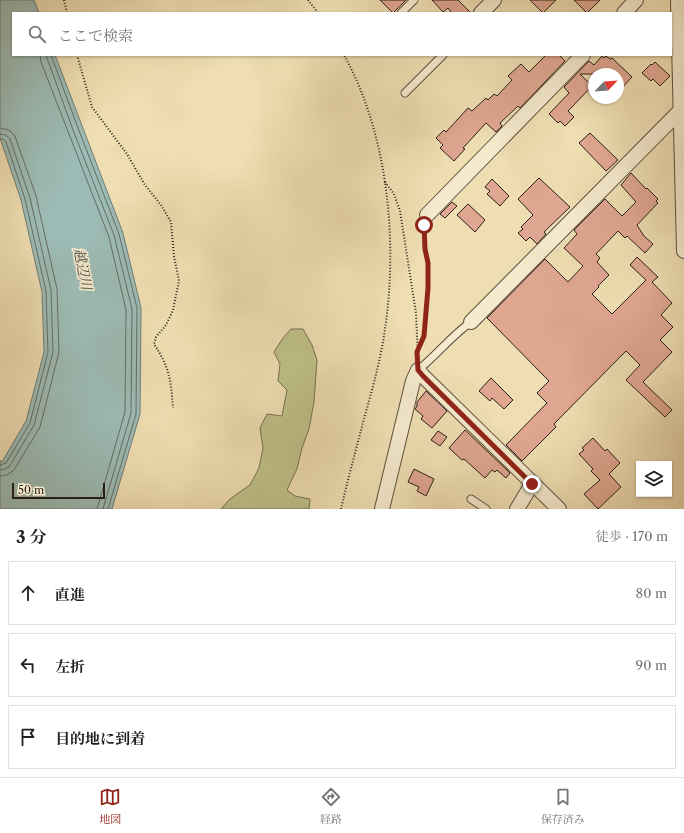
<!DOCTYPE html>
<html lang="ja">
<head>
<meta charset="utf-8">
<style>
  body { margin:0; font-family:"Libre Caslon Text","Noto Serif JP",serif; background:#f2f2f2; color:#222 }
  .controls { position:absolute; right:12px; bottom:12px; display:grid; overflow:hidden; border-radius:0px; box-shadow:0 1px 3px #0004 }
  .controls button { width:36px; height:36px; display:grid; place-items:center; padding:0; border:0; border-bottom:1px solid #e0e0e0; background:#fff; color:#222; font:20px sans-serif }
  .compass { position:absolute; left:588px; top:68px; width:36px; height:36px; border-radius:50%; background:#fff; box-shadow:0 1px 3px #0004; rotate:65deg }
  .scale { position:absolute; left:12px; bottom:10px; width:93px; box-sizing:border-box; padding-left:4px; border:2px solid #2c1f17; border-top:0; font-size:11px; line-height:14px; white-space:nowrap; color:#2c1f17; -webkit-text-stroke:3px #f5eace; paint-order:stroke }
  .stop { position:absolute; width:12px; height:12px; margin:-9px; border:3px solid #8f2418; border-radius:50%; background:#fff }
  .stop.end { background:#8f2418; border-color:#fff; box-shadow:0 1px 4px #0008 }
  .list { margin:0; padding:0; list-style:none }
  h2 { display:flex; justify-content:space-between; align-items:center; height:52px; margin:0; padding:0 16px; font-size:17px }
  h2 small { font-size:13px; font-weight:400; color:#767676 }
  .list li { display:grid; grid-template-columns:26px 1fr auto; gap:12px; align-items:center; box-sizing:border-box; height:64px; margin:0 8px 8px; padding:0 8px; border:1px solid #e0e0e0; border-radius:0px }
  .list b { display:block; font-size:15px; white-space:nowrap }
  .list em { font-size:13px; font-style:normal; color:#767676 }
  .icon { flex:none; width:22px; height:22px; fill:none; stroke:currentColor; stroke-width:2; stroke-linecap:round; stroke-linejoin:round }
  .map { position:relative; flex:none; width:684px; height:509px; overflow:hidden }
  .search { position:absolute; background:#fff; box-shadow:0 1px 3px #0004; left:12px; right:12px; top:12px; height:44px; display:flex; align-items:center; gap:10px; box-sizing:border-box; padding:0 14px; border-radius:0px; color:#767676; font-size:15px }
  .sheet { height:268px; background:#fff }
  nav { display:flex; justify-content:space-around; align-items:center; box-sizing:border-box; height:56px; border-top:1px solid #e0e0e0; background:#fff; font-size:11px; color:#767676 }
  nav a { display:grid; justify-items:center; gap:2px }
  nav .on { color:#8f2418 }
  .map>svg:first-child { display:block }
  .green { fill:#bfc089; stroke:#767050 }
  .water { fill:#9cbbb4; stroke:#6f7d75 }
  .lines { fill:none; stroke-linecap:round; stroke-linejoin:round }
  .shore { stroke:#646d66; stroke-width:1 }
  .building { fill:#dfa691; stroke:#2c1f17 }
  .lane-casing { stroke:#5d4f3e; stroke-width:9 }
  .street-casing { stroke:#5d4f3e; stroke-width:16 }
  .path { stroke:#2c1f17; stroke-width:2; stroke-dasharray:1 2; stroke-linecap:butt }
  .lane { stroke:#f5eace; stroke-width:7 }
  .street { stroke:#f5eace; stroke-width:14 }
  .route { stroke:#8f2418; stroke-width:5 }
  .labels { text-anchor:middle; stroke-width:3.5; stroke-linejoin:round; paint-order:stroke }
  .water-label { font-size:14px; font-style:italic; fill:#4e4e46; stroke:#f5eace }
</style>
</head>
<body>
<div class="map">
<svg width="684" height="509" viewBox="0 0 684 509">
  <rect width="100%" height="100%" fill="#efdeb3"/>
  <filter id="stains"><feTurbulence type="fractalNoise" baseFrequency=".005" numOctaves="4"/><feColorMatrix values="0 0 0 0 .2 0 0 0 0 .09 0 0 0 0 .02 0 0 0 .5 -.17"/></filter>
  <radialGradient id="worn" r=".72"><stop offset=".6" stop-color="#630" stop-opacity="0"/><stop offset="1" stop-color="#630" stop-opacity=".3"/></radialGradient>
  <!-- green -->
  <polygon class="green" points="291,329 303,329 312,345 317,360 314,402 309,429 302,448 297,469 287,490 295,496 310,499 309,509 221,509 230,499 250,485 259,468 263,448 260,428 267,414 282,416 287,390 278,381 280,364 274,352 283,338"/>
  <!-- water -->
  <polygon class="water" points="0,0 34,0 39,13 13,13 13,55 55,55 123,233 141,308 140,414 112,509 0,509 0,460 2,462 26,421 44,352 42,292 21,200 0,138"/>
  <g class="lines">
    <!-- shore -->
    <g class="shore">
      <polyline points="40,55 41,62 109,237 126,310 125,412 97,509"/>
      <polyline points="46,55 73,130 114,235 132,309 131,413 103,509"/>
      <polyline points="51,55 78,128 119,234 137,308 136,414 108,509"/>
      <polyline points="0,128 9,130 15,136 36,196 57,289 59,352 40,427 14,470 7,475 0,476"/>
      <polyline points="0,134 6,135 10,139 30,198 51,290 53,352 34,425 9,467 5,469 0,470"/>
      <polyline points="0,139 3,139 6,142 25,199 46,291 48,352 30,423 6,463 0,465"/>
    </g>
  </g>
  <!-- building -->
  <g class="building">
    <polygon points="380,0 406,0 393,13"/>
    <polygon points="432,0 458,0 471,13 452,13 448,8 443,12"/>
    <polygon points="530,0 556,0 543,13"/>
    <polygon points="574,0 600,0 587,13"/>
    <polygon points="546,55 559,55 565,61 520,108 518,106 500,123 502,126 496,132 486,123 463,148 465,149 454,161 440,148 443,145 436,138 444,130 446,132 468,108 472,111 486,98 488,100 494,94 497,96 512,80 508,76 521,64 529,72"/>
    <polygon points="602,56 604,58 606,56 610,59 612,58 632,77 618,92 618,74 580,74 592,86 568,111 574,117 565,126 560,121 558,123 549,114 569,93 564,87 589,61 594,65"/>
    <polygon points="655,62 670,76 660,86 653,79 651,81 642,73 651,64 652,65"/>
    <polygon points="590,133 618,160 606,171 579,143"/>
    <polygon points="631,173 646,189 647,188 658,199 656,201 658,203 637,225 644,236 653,244 645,253 627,236 625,238 618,231 596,254 600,258 597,262 609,275 598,286 599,287 592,294 612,314 646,280 630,265 637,257 658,277 652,282 672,303 661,315 673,327 660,340 672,352 643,382 672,410 665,417 626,380 640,365 626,351 554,424 556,427 522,461 506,445 547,403 537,393 549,381 487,318 545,259 568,282 583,266 564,248 577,234 574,230 605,199 622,216 636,202 621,185"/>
    <polygon points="539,178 570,207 544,232 546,234 537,244 530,237 526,241 518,233 523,229 521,227 533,215 518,199"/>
    <polygon points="492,179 509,196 500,206 487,194 490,191 485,187"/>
    <polygon points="452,202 457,206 445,218 440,214"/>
    <polygon points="468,204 485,220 475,232 457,215"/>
    <polygon points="491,378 513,400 504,409 492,398 490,401 479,391"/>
    <polygon points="426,391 447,411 432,428 421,419 423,416 415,409 417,406 417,402"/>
    <polygon points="465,430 510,473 506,478 497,470 495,472 492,470 485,478 464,459 462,460 449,448"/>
    <polygon points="438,431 447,437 440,446 431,440"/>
    <polygon points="593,438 605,451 607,449 620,463 609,474 621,487 598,509 584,494 600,480 591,471 593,469 579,454 584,450 582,448"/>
    <polygon points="414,469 434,479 426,496 417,491 419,487 408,482"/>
  </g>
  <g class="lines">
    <defs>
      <g id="lane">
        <polyline points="401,13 414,0"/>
        <polyline points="405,93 443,55"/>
        <path d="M418,370c19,-15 33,-34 53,-48"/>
        <polyline points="471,499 486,509"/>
      </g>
      <g id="street">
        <polyline points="678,0 684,251"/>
        <polyline points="481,13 494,0"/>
        <polyline points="624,13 636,0"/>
        <polyline points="427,215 583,55"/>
        <polyline points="471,322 681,110"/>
        <polyline points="382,509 413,381 418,370 423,376 559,509"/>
        <polyline points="517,509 532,484"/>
      </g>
    </defs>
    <!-- lane casing -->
    <use href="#lane" class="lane-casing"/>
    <!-- street casing -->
    <use href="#street" class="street-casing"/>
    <!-- path -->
    <g class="path">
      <polyline points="64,0 67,13"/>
      <polyline points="308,0 318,13"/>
      <path d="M77,55l15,52 35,47 18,31 16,20 10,17 3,34 5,25 -6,29 -7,15 -10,12 -2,7c16,24 17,37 19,64"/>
      <polyline points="385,182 394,194 400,211 416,313 418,358"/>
      <polyline points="418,351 424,336 428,288 428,263 425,249 424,227"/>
      <path d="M341,509c7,-31 16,-63 24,-94 8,-28 16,-57 20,-86 13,-88 3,-195 -41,-274"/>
    </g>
    <!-- lane -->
    <use href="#lane" class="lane"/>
    <!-- street -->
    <use href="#street" class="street"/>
  </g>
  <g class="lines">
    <!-- route -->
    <polyline class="route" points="424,225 425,249 428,263 428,288 424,336 417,352 418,370 423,376 532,484"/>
  </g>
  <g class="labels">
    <!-- water labels -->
    <g class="water-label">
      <text transform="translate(83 269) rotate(79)" y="5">越辺川</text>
    </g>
  </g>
  <rect width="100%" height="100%" filter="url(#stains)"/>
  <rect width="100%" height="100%" fill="url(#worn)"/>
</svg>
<div class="controls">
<button><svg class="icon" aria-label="layers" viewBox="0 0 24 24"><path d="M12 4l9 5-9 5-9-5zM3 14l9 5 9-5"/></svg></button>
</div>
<svg class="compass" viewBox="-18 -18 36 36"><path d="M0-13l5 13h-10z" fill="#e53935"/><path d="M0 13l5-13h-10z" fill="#767676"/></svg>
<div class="scale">50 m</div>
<div class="stop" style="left:424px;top:225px"></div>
<div class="stop end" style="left:532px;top:484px"></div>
<div class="search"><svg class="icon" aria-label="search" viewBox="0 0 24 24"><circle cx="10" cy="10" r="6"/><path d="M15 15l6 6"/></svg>ここで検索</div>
</div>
<section class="sheet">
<h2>3 分<small>徒歩 · 170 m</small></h2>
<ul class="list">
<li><svg class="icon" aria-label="ahead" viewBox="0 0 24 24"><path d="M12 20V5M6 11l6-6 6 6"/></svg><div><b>直進</b></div><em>80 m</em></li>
<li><svg class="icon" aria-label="left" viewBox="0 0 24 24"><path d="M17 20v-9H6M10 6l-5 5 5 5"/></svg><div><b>左折</b></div><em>90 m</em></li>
<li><svg class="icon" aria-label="arrive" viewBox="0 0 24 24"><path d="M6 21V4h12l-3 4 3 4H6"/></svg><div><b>目的地に到着</b></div></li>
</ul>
</section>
<nav>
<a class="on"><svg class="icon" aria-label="map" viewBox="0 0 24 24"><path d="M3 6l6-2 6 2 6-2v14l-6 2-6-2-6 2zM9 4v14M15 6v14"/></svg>地図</a>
<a><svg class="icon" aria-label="directions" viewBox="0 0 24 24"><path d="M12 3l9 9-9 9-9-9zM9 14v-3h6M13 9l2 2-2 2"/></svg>経路</a>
<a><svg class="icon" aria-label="saved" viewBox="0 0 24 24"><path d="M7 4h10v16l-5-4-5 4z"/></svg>保存済み</a>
</nav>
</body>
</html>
